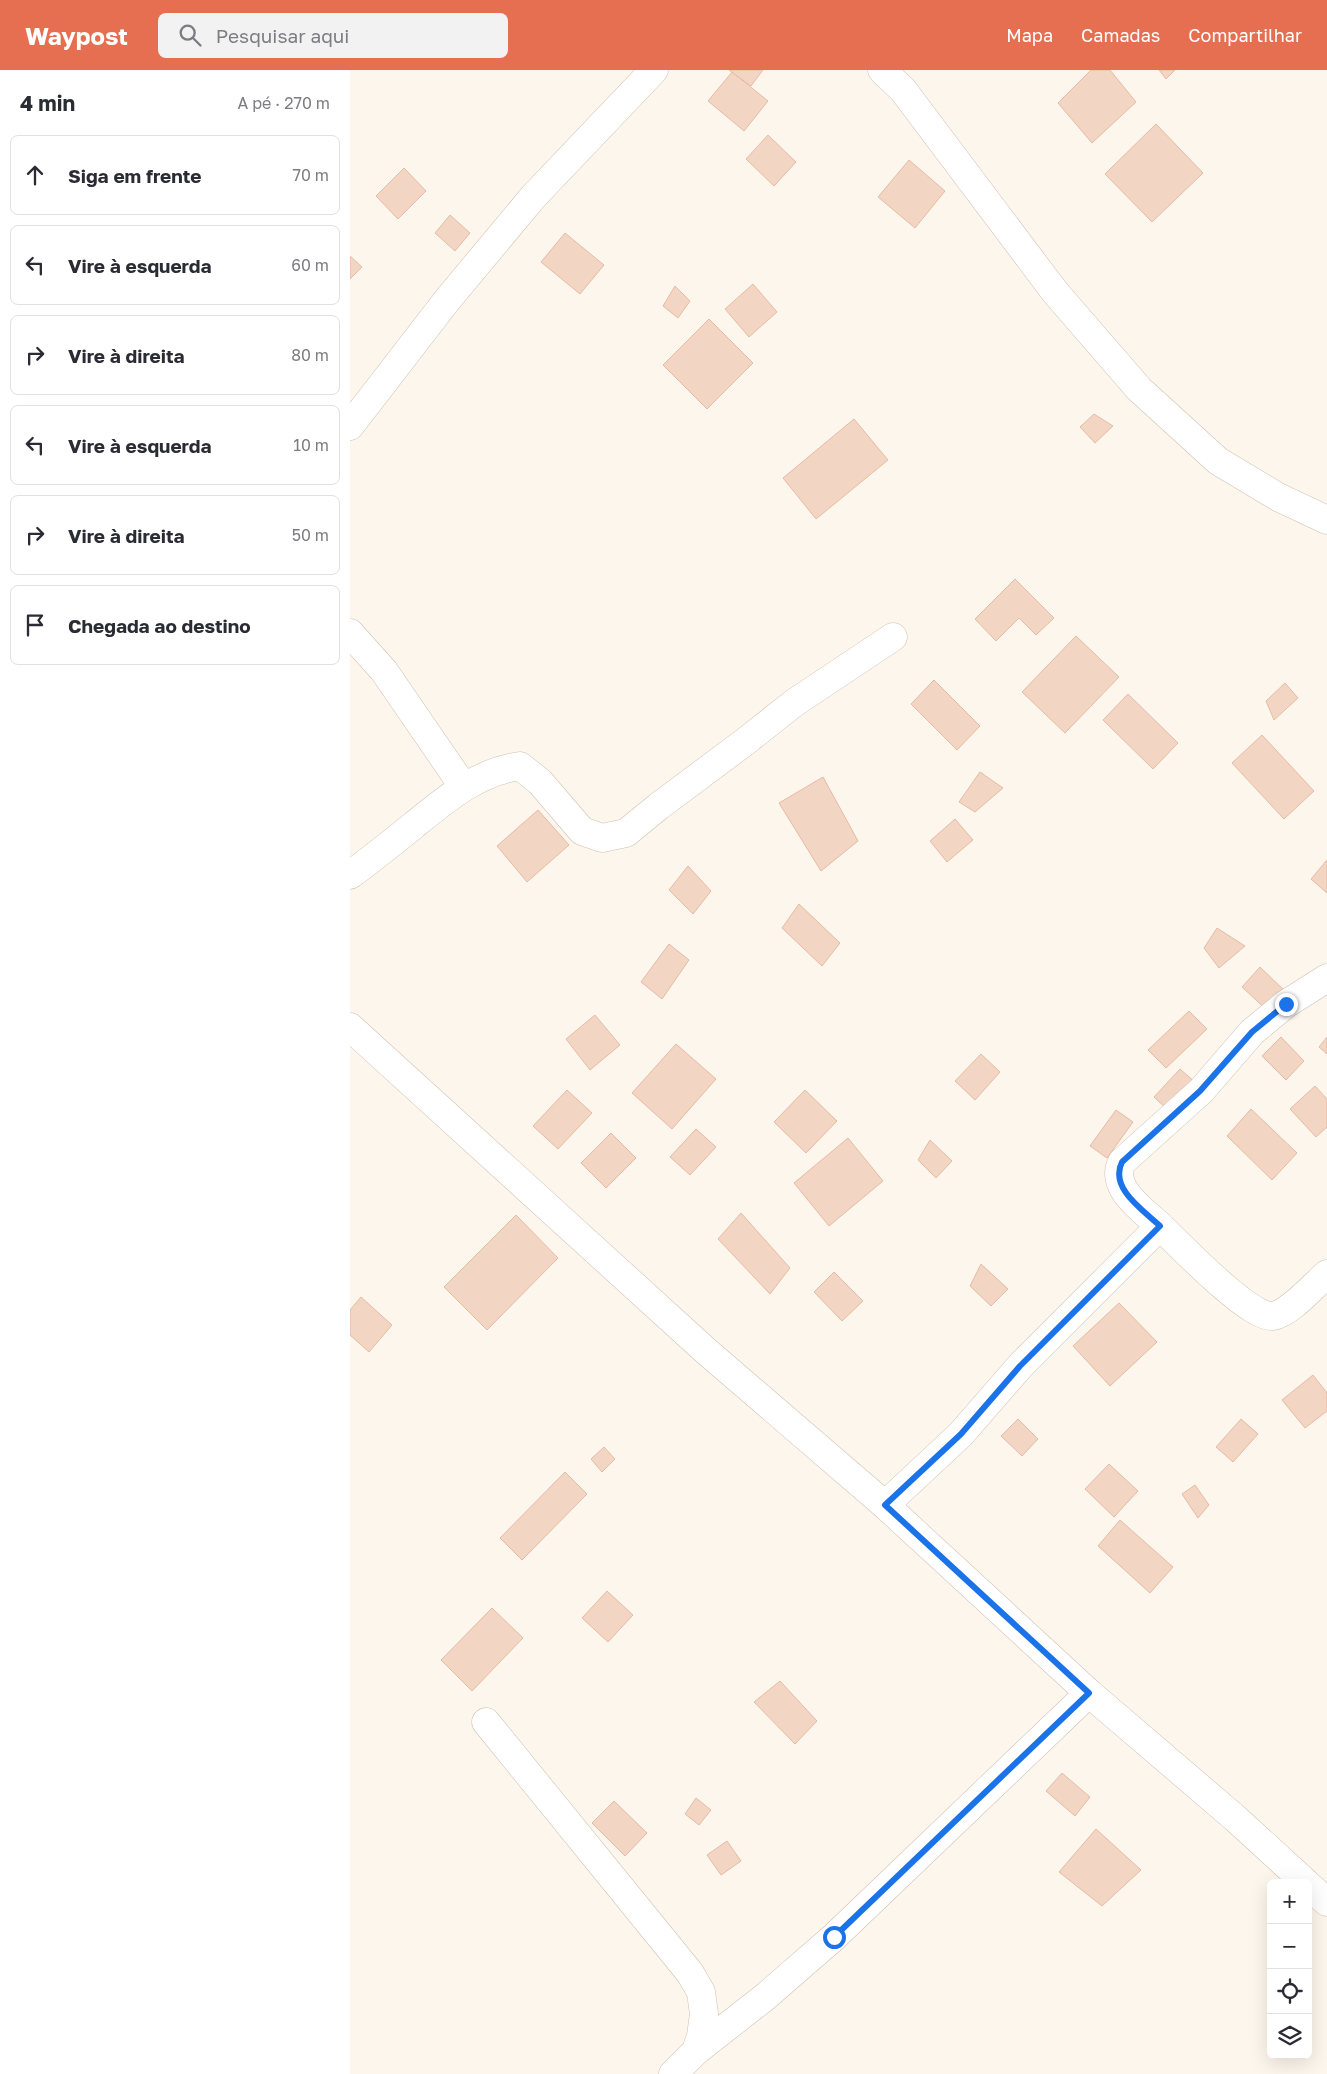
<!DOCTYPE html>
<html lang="pt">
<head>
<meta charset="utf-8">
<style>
  body { margin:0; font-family:"Golos Text",sans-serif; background:#f2f2f3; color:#2b2b33 }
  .controls { position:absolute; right:15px; bottom:15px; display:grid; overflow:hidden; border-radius:8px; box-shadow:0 5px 20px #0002 }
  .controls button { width:45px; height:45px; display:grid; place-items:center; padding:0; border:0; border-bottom:1px solid #e1e1e2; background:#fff; color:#2b2b33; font:25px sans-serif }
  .stop { position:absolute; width:15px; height:15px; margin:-11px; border:4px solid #1a73e8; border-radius:50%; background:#fff }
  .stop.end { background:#1a73e8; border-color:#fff; box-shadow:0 1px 5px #0008 }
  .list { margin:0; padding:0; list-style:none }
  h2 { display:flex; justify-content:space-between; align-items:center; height:65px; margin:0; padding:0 20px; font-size:21px }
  h2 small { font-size:16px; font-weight:400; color:#7c7c81 }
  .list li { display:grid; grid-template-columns:32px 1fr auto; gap:15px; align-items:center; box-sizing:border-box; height:80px; margin:0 10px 10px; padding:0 10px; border:1px solid #e1e1e2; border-radius:8px }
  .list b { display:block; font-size:19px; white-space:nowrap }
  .list em { font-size:16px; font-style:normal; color:#7c7c81 }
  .icon { flex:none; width:28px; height:28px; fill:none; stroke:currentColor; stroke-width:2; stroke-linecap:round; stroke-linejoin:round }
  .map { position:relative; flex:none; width:977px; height:2004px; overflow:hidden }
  header { display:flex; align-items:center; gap:30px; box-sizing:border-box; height:70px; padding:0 25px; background:#e76f51; color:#fff }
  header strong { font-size:24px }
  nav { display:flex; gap:28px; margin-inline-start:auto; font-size:18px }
  .search { width:350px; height:45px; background:#f2f2f3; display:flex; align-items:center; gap:12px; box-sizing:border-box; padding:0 18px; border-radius:8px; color:#7c7c81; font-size:19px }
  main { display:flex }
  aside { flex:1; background:#fff }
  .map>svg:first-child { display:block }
  .building { fill:#f3d5c3; stroke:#e6bba3 }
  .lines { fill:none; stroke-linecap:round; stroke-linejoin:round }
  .minor-casing { stroke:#d1beb0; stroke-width:29 }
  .minor { stroke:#fff; stroke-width:28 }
  .route { stroke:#1a73e8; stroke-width:6 }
</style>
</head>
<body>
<header>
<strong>Waypost</strong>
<div class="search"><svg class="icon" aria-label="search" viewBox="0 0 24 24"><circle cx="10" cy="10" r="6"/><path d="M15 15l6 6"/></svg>Pesquisar aqui</div>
<nav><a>Mapa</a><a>Camadas</a><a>Compartilhar</a></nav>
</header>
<main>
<aside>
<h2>4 min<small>A pé · 270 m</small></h2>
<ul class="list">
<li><svg class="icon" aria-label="ahead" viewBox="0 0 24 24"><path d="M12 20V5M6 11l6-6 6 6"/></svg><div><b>Siga em frente</b></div><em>70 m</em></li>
<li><svg class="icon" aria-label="left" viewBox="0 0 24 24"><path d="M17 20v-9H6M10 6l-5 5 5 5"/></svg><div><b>Vire à esquerda</b></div><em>60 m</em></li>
<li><svg class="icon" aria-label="right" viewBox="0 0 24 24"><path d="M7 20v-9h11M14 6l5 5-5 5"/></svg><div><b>Vire à direita</b></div><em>80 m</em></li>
<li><svg class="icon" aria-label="left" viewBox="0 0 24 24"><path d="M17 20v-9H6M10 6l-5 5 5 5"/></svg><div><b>Vire à esquerda</b></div><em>10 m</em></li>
<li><svg class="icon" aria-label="right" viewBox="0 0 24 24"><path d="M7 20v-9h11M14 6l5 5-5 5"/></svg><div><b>Vire à direita</b></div><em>50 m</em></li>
<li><svg class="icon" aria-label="arrive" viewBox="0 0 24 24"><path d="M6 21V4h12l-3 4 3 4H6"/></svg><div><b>Chegada ao destino</b></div></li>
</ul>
</aside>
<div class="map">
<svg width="977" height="2004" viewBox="0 0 977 2004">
  <rect width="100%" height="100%" fill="#fdf6ec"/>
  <!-- building -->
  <g class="building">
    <polygon points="379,0 413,0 401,16"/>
    <polygon points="741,0 760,0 786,32 742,73 708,33"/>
    <polygon points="809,0 825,0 816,9"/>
    <polygon points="382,2 418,31 394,61 358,31"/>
    <polygon points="806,54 853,103 802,152 755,104"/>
    <polygon points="418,65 446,92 424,116 396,89"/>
    <polygon points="559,90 595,121 565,158 528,127"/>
    <polygon points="54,98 76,121 48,149 26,126"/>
    <polygon points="100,145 120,163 105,181 85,163"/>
    <polygon points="215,163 254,195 230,224 191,192"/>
    <polygon points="0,186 12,197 0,209"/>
    <polygon points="403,214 427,242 399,267 375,239"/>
    <polygon points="325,216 340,231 328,248 313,236"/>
    <polygon points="359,249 403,293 357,339 313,295"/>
    <polygon points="744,344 763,356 745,373 730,357"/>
    <polygon points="504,349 538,390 466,449 433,408"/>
    <polygon points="665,509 704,548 686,565 669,548 646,571 625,549"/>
    <polygon points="726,566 769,607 715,663 672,622"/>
    <polygon points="584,610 630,656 607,680 561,634"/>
    <polygon points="935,613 948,628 924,650 916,631"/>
    <polygon points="778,624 828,673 803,699 753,650"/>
    <polygon points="912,665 964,721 934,749 882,693"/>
    <polygon points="630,702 653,718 625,742 609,732"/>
    <polygon points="473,707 508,771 471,801 429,733"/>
    <polygon points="188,740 219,775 177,812 147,776"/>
    <polygon points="605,749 623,770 597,792 580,771"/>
    <polygon points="977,790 977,823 961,809"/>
    <polygon points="338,796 361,821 343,844 319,820"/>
    <polygon points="449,834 490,873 472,896 432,858"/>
    <polygon points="867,858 895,876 869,898 854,878"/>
    <polygon points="319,874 339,890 312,929 291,912"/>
    <polygon points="910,897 937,923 919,942 892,917"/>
    <polygon points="839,941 857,959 816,998 798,980"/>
    <polygon points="245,945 270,975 240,1000 216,969"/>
    <polygon points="931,967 954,991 936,1010 912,986"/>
    <polygon points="977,967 977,984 969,977"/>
    <polygon points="326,974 366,1009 322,1059 282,1023"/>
    <polygon points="631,984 650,1002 625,1030 605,1011"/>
    <polygon points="830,999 846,1013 820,1042 804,1027"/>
    <polygon points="965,1016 977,1029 977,1057 966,1067 940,1039"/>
    <polygon points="217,1020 242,1043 208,1079 183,1056"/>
    <polygon points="455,1020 487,1051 456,1083 424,1052"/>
    <polygon points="901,1039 947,1083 922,1110 877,1066"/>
    <polygon points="766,1040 783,1052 757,1088 740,1076"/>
    <polygon points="346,1059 366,1077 340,1105 320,1087"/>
    <polygon points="261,1063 286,1088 256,1118 231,1093"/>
    <polygon points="498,1068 533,1111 479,1156 444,1113"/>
    <polygon points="580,1070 602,1091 586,1108 568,1090"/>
    <polygon points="391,1143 440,1198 420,1224 368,1169"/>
    <polygon points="166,1145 208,1188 137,1260 94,1217"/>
    <polygon points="631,1194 658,1219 641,1236 620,1216"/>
    <polygon points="484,1202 513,1231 492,1251 464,1222"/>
    <polygon points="11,1227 42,1255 19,1282 0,1265 0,1240"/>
    <polygon points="769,1233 807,1272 760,1316 723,1276"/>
    <polygon points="963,1305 977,1323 977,1341 955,1358 932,1330"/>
    <polygon points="668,1349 688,1369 672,1386 651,1366"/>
    <polygon points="891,1349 908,1364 883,1392 866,1377"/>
    <polygon points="254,1377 265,1389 252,1402 241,1389"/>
    <polygon points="759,1394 788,1421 764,1447 735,1419"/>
    <polygon points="215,1402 237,1424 172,1490 150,1468"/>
    <polygon points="845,1415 859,1435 848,1448 832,1424"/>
    <polygon points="770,1450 823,1497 800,1523 748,1476"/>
    <polygon points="257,1521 283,1545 258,1572 232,1548"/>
    <polygon points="142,1538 173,1568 122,1621 91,1590"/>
    <polygon points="430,1611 467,1651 445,1674 404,1632"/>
    <polygon points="712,1703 740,1727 725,1746 696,1721"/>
    <polygon points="346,1728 361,1740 349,1755 335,1744"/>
    <polygon points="264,1731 297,1763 275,1786 242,1753"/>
    <polygon points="746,1759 791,1800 752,1836 709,1802"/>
    <polygon points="377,1771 391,1791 371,1805 357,1785"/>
  </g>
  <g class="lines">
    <defs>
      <g id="minor">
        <polyline points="532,0 553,20 705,222 789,319 868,391 928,427 977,450"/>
        <polyline points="0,356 98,229 183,127 304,0"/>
        <polyline points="0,563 34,601 113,716"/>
        <path d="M0,805c22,-16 43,-33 64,-50 33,-27 64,-53 106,-59l20,16 42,49 20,7 24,-5 33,-27 87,-65 48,-38 99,-66"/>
        <polyline points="0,957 356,1281 535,1435 739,1623 885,1748 956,1813"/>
        <path d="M810,1156c18,17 91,94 113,90 17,-3 40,-30 54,-42"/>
        <path d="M535,1435l76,-71 60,-69 139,-139c-17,-16 -51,-38 -38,-64l79,-71 51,-59 34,-28 41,-26"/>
        <polyline points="136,1652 340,1903 351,1922 354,1944 351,1966 346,1981 323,2004"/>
        <polyline points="958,1815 977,1832"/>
        <polyline points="346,1981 415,1927 484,1867 739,1623"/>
      </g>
    </defs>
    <!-- minor casing -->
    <use href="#minor" class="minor-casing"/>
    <!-- minor -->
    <use href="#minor" class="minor"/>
  </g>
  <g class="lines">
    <!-- route -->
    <path class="route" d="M484,1867l255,-244 -204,-188 76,-71 59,-68 140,-140c-17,-16 -51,-38 -38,-64l78,-71 52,-59 34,-28"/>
  </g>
</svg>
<div class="controls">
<button>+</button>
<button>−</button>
<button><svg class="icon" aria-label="locate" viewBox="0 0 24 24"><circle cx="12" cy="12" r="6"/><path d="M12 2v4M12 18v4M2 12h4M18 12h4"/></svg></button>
<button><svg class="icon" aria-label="layers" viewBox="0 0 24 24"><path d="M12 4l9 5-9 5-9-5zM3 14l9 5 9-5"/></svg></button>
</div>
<div class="stop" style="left:484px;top:1867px"></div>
<div class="stop end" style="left:936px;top:934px"></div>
</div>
</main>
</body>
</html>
